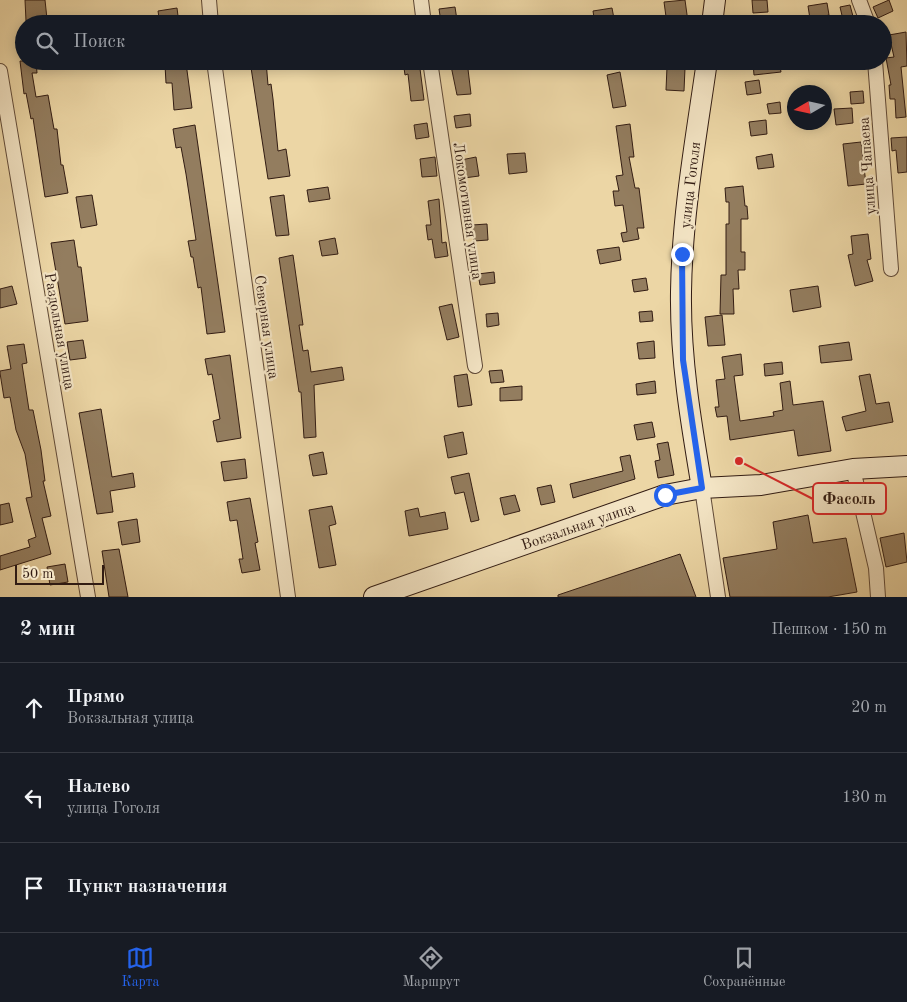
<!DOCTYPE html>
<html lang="ru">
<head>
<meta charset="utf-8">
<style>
  body { margin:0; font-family:"Old Standard TT",serif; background:#242831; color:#f1f3f6 }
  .compass { position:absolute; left:787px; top:85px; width:45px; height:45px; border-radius:50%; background:#171b24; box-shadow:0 2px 12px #0003; rotate:261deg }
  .scale { position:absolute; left:15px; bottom:12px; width:89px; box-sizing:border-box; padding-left:5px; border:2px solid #321c13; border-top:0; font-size:14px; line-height:18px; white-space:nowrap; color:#321c13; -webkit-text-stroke:4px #f3e4c4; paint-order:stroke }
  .stop { position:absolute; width:15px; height:15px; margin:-11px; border:4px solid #2563eb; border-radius:50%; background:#fff }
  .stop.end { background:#2563eb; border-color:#fff; box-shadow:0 1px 5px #0008 }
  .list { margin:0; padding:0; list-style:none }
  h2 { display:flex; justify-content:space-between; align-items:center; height:65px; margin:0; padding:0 20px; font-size:21px }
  h2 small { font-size:16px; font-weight:400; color:#9ea1a6 }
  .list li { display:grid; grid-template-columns:32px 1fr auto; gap:15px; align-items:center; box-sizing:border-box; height:90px; padding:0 20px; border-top:1px solid #363941 }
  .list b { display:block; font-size:19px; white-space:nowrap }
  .list p { margin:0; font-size:16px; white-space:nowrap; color:#9ea1a6 }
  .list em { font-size:16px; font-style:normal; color:#9ea1a6 }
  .icon { flex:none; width:28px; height:28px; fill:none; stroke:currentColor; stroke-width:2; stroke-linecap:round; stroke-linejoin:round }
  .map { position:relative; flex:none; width:907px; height:597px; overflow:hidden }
  .search { position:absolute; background:#171b24; box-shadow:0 2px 12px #0003; left:15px; right:15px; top:15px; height:55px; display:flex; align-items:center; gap:12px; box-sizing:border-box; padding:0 18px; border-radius:28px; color:#9ea1a6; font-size:19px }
  .sheet { height:335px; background:#171b24 }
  nav { display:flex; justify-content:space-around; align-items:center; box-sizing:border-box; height:70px; border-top:1px solid #363941; background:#171b24; font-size:14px; color:#9ea1a6 }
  nav a { display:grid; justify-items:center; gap:2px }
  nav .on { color:#2563eb }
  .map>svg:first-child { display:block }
  .building { fill:#937d5f; stroke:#321c13 }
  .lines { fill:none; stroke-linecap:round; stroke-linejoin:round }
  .street-casing { stroke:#604a38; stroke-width:16 }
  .secondary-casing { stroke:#321c13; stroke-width:22 }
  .street { stroke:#f3e4c4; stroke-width:14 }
  .secondary { stroke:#f3e4c4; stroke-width:20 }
  .route { stroke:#2563eb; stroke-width:6 }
  .labels { text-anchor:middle; stroke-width:4.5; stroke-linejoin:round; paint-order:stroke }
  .street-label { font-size:15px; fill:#321c13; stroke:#f3e4c4 }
  .leader { fill:none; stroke:#d62828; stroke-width:2 }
  .callout-dot { fill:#d62828; stroke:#f3e4c4; stroke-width:2 }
  .callout { fill:#f3e4c4; stroke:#d62828; stroke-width:2 }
  .callout-label { font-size:16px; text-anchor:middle; font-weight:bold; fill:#321c13 }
</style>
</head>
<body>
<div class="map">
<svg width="907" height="597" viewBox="0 0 907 597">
  <rect width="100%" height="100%" fill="#ecd6a5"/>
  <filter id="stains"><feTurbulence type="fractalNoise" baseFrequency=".004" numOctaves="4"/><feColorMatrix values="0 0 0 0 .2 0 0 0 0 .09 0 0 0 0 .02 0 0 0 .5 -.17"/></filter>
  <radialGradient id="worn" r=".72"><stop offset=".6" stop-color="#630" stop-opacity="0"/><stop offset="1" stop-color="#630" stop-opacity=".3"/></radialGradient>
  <!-- building -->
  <g class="building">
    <polygon points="25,0 45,0 47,19 26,21"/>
    <polygon points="685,0 688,22 667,24 664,2"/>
    <polygon points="752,0 767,0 768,12 753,13"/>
    <polygon points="889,0 893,11 878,18 873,7"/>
    <polygon points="827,3 829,15 810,19 808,6"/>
    <polygon points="850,5 855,24 844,24 840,7"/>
    <polygon points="455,7 457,20 441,22 439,9"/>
    <polygon points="177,8 179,24 160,24 158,11"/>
    <polygon points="612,8 615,24 595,24 593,11"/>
    <polygon points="906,32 907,66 901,67 906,117 896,118 895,99 890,99 889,85 891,85 886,58 894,57 889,35"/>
    <polygon points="20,61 36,61 37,73 32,73 36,97 48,95 54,129 57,129 61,165 63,165 68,193 45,197 33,118 31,119 26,93 24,94"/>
    <polygon points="250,61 266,61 268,85 271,84 273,99 278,151 286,149 290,176 268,179"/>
    <polygon points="403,61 419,61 424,100 411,101 408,74 405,75"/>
    <polygon points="450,61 467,61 471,94 457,95"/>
    <polygon points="767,61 779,61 781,72 754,75 753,63"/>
    <polygon points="186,63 192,108 174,110 172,83 166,83 165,65"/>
    <polygon points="667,67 685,68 684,91 666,90"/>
    <polygon points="620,72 626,106 613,108 607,75"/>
    <polygon points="759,80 761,93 747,95 745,82"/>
    <polygon points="863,91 864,103 851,104 850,92"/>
    <polygon points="780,102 781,113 769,114 767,104"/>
    <polygon points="852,108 853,123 836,125 834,109"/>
    <polygon points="470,114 471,126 456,128 454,116"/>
    <polygon points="766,120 767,134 751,136 749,122"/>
    <polygon points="427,123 429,137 416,139 414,125"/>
    <polygon points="630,124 634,157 629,157 635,188 639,188 644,228 637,228 639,239 623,242 621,233 627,232 623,205 615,206 613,191 619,191 616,176 623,175 616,126"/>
    <polygon points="195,125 225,332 207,334 201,287 198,288 193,257 191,257 188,241 196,240 186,174 181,147 176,148 173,129"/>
    <polygon points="907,137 907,172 898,173 896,150 892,151 891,138"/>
    <polygon points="861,142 866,184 848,186 843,144"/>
    <polygon points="525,153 527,172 509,174 507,154"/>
    <polygon points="772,154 774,167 758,169 756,157"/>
    <polygon points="435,157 437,176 422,177 420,159"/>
    <polygon points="476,157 479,176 464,178 461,160"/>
    <polygon points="743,186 745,206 747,206 748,219 741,219 741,252 745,252 745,270 738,270 739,289 733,289 734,314 720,314 721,275 726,275 726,224 729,224 729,202 726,202 725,188"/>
    <polygon points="328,187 330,199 309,202 307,190"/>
    <polygon points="92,195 97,225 81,228 76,197"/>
    <polygon points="284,195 289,235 276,236 270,197"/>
    <polygon points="439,199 442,243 446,242 448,256 435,258 432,239 428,240 426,225 431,225 428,201"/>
    <polygon points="487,224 488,240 474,241 472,225"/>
    <polygon points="868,234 871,259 867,260 873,281 855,286 848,255 853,254 851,236"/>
    <polygon points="335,238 338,254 322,256 319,241"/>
    <polygon points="74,240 78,267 81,267 88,321 65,324 51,243"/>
    <polygon points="619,247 621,260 600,264 597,250"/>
    <polygon points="293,255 303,325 299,325 303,351 308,350 311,372 342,367 344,380 314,385 316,437 304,438 301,392 299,392 279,258"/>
    <polygon points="494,272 495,283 480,285 478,274"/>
    <polygon points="646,278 648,290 634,292 632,280"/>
    <polygon points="12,286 17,304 0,308 0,289"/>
    <polygon points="818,286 821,307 793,312 790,290"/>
    <polygon points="452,304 459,337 447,340 439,307"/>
    <polygon points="652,311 653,321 640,322 639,312"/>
    <polygon points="498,313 499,325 487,327 486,314"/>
    <polygon points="722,315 725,345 708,346 705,317"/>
    <polygon points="83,340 86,358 70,360 67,342"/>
    <polygon points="654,341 655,358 639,359 637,343"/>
    <polygon points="849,342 852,360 821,363 819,346"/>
    <polygon points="24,344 27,363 22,364 29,410 33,410 41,450 45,481 43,481 51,516 42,518 51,554 0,570 0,556 30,547 28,540 36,537 26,498 32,497 25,454 16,430 10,397 4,398 0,373 0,371 11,369 7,346"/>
    <polygon points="741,354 743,375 734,376 740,421 774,416 773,412 783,410 780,383 790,381 793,405 823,401 831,451 798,456 794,430 730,440 727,416 717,417 715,407 719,407 716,380 725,379 722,357"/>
    <polygon points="230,355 241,438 217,442 213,421 220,419 212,374 208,375 205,359"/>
    <polygon points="782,362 783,374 765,376 764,364"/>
    <polygon points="502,370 504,382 491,383 489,371"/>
    <polygon points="467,374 472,405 458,407 454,376"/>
    <polygon points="870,374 876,404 889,402 893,422 846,431 842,417 866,411 859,376"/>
    <polygon points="655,381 656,393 637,395 636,384"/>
    <polygon points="522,386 522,400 500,401 500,388"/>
    <polygon points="101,409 112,477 133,473 135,487 110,491 113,512 97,514 79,413"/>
    <polygon points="652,422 655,437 637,440 634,425"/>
    <polygon points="463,432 467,454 448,458 444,436"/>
    <polygon points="668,442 674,475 658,478 655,461 660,460 657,444"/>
    <polygon points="323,452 327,474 313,476 309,455"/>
    <polygon points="630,455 635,479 573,498 570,484 623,471 620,457"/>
    <polygon points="245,459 247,478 224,481 221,462"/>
    <polygon points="469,473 479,520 471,522 464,492 455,494 451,477"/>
    <polygon points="551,485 555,502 541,505 537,488"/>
    <polygon points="515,495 520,511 504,515 500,498"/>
    <polygon points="250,498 258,542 255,543 260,570 242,573 239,559 243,559 237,520 230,521 227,502"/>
    <polygon points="9,503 13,522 0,525 0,505"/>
    <polygon points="332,506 336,524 329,526 336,565 319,568 309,510"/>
    <polygon points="418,508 420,517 445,512 448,529 409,536 405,511"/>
    <polygon points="808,515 813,543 846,538 857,592 828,597 730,597 723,558 777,549 773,522"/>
    <polygon points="137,519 140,542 122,545 118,522"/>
    <polygon points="904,533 907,562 886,567 880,538"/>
    <polygon points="119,549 128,597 109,597 102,551"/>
    <polygon points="680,554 696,597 558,597 558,595"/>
    <polygon points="65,564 68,582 50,585 47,567"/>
  </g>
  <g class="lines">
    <defs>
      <g id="street">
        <polyline points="209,0 211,24"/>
        <polyline points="421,0 424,24"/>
        <polyline points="859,0 868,24"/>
        <polyline points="214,61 288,597"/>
        <polyline points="430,61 475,366"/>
        <polyline points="875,61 891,269"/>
        <polyline points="0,71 88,597"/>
        <polyline points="853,469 876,568 878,597"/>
        <polyline points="702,488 718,597"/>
      </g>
      <g id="secondary">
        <polyline points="712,24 715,0"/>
        <path d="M702,488c-11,-65 -22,-130 -21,-196 1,-77 15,-154 26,-231"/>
        <polyline points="374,597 665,495 702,488 761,485 853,469 907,466"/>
      </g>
    </defs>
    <!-- street casing -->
    <use href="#street" class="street-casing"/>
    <!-- secondary casing -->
    <use href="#secondary" class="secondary-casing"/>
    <!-- street -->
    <use href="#street" class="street"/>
    <!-- secondary -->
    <use href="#secondary" class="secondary"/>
  </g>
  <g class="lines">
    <!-- route -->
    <polyline class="route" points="665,495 702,488 683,360 682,254"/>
  </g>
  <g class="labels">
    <!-- street labels -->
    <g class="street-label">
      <text transform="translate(867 166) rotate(-94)" y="5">улица Чапаева</text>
      <text transform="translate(690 185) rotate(-83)" y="5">улица Гоголя</text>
      <text transform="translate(468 211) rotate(82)" y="5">Локомотивная улица</text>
      <text transform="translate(267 327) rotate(82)" y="5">Северная улица</text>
      <text transform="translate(60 331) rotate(80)" y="5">Раздольная улица</text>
      <text transform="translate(578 526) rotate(-19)" y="5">Вокзальная улица</text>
    </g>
  </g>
  <!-- callouts -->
  <path class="leader" d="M739 461L813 499"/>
  <circle class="callout-dot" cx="739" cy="461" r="5"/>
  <rect class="callout" x="813" y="483" width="73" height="31" rx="5"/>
  <g class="callout-label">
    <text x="849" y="504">Фасоль</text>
  </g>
  <rect width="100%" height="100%" filter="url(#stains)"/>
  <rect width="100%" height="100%" fill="url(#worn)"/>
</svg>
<svg class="compass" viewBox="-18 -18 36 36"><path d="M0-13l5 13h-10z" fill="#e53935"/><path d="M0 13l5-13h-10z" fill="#9ea1a6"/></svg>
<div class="scale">50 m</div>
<div class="stop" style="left:665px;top:495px"></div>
<div class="stop end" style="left:682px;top:254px"></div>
<div class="search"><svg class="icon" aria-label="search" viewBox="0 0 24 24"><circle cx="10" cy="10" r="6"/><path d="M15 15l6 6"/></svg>Поиск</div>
</div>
<section class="sheet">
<h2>2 мин<small>Пешком · 150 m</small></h2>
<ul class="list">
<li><svg class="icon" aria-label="ahead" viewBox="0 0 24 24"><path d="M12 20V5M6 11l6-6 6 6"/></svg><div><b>Прямо</b><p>Вокзальная улица</p></div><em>20 m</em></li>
<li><svg class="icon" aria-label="left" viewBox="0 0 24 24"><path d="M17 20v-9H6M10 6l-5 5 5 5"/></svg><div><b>Налево</b><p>улица Гоголя</p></div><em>130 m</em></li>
<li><svg class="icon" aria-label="arrive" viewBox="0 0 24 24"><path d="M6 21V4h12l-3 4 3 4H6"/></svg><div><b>Пункт назначения</b></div></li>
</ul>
</section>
<nav>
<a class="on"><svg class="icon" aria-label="map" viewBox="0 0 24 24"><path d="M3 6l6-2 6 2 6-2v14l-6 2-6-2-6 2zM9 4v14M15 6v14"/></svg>Карта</a>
<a><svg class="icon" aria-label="directions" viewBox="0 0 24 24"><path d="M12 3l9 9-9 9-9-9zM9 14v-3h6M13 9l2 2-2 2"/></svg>Маршрут</a>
<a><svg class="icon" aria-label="saved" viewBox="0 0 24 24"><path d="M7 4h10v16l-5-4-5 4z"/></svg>Сохранённые</a>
</nav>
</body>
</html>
